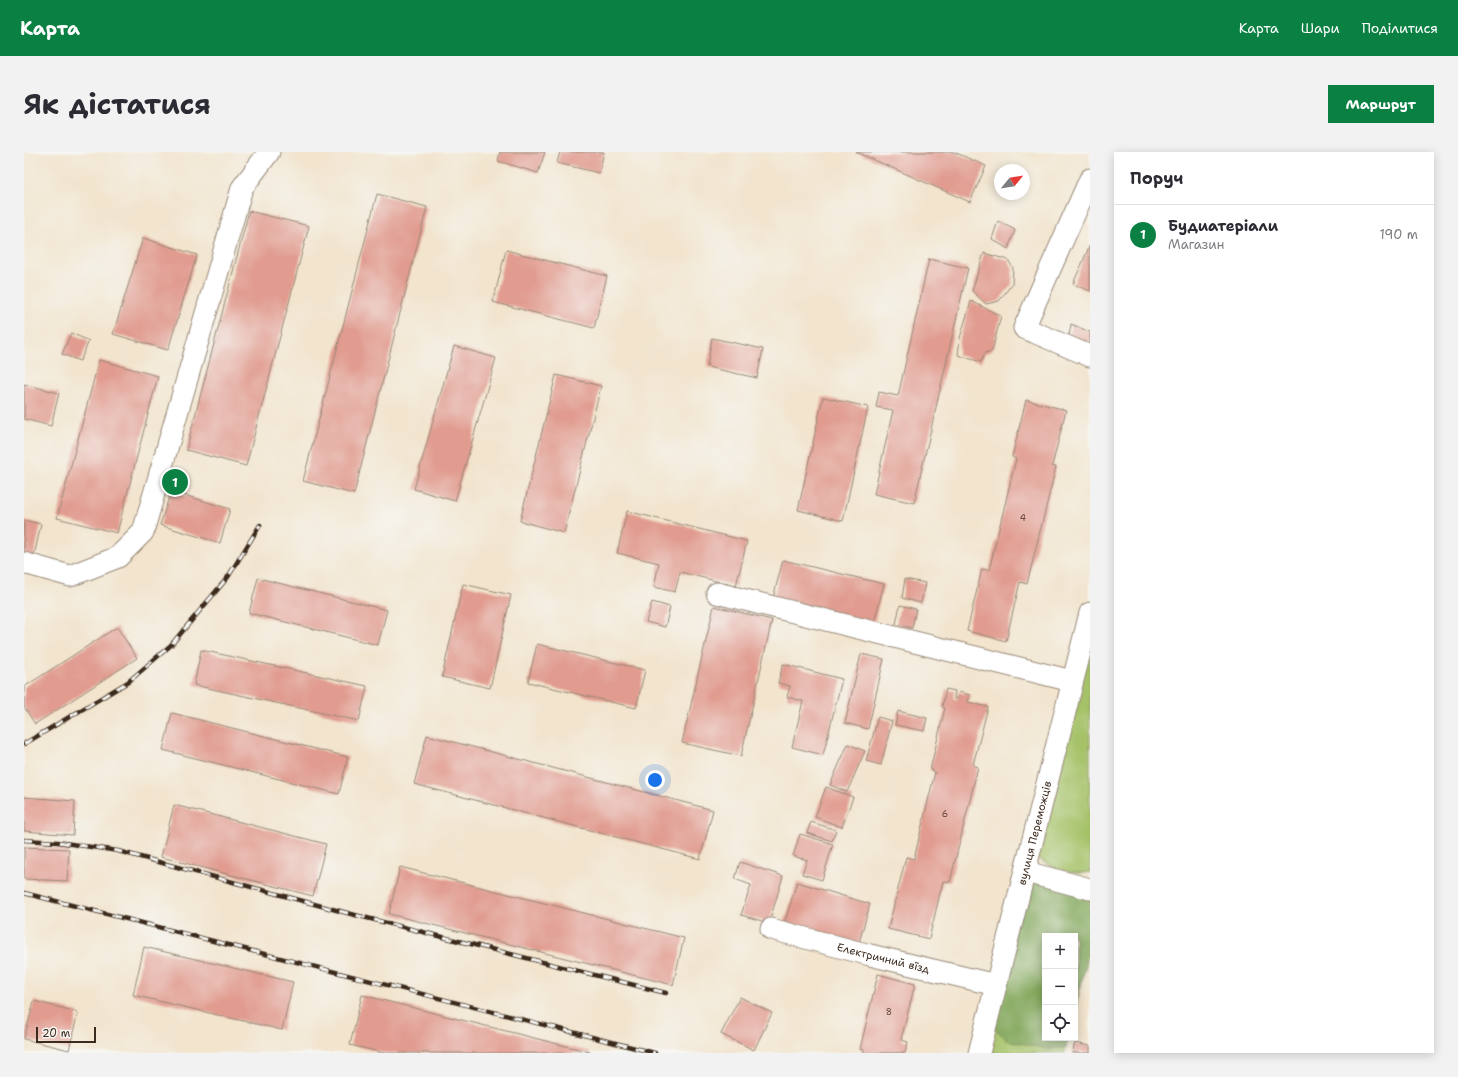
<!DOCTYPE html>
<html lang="uk">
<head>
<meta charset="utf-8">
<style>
  body { margin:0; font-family:"Shantell Sans",sans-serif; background:#f2f2f3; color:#2b2b33 }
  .controls { position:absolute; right:12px; bottom:12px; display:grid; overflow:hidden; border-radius:0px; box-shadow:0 2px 10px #0003 }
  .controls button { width:36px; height:36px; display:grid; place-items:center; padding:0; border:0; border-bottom:1px solid #e1e1e2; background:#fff; color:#2b2b33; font:20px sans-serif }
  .compass { position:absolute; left:970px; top:12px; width:36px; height:36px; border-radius:50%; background:#fff; box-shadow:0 2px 10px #0003; rotate:60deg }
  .scale { position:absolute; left:12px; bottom:10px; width:60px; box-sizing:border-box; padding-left:4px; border:2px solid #3b2a1e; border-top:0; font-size:11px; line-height:14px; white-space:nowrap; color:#3b2a1e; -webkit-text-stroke:3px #f6f6f2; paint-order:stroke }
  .you { position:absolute; left:631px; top:628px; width:14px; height:14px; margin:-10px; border:3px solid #fff; border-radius:50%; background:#1a73e8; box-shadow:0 0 0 6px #1a73e833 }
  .badge { display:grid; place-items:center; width:26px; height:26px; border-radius:50%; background:#0b8043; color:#fff; font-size:13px; font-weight:700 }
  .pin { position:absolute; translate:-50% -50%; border:2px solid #fff; box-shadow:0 1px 4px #0006 }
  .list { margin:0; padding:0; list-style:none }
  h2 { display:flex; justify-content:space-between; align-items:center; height:52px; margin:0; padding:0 16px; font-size:17px }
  h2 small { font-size:13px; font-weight:400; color:#7c7c81 }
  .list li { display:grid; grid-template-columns:26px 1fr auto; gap:12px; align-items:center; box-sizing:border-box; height:60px; padding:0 16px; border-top:1px solid #e1e1e2 }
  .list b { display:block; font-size:15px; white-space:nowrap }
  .list p { margin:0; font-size:13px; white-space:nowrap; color:#7c7c81 }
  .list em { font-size:13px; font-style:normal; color:#7c7c81 }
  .icon { flex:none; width:22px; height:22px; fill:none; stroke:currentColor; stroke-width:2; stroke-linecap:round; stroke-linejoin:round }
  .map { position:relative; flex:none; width:1066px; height:901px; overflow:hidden; border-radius:0px }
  header { display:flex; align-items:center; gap:24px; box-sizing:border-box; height:56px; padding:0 20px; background:#0b8043; color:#fff }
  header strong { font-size:19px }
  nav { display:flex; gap:22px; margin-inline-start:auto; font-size:14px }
  .intro { display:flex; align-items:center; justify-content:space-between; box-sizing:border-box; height:96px; padding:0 24px }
  h1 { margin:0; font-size:28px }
  .button { padding:10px 18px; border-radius:0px; background:#0b8043; color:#fff; font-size:14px; font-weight:700 }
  main { display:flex; gap:24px; padding:0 24px }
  aside { flex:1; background:#fff; border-radius:0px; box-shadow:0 2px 10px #0003 }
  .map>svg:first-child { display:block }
  .green { fill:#a6c269; stroke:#707644 }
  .forest { fill:#84a85d; stroke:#60693e }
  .building { fill:#e19b8f }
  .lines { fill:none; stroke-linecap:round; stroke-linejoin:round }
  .minor-casing { stroke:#968776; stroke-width:23 }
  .minor { stroke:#fff; stroke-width:21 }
  .rail-casing { stroke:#3b2a1e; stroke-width:4.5 }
  .rail { stroke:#f6f6f2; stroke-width:3; stroke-dasharray:9; stroke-linecap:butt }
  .labels { text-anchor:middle; stroke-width:3; stroke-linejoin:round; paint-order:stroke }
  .number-label { font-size:9px; fill:#64463a }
  .street-label { font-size:11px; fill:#3b2a1e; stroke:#f6f6f2 }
</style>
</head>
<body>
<header>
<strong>Карта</strong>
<nav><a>Карта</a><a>Шари</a><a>Поділитися</a></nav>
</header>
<div class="intro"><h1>Як дістатися</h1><a class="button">Маршрут</a></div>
<main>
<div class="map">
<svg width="1066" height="901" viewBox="0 0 1066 901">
  <rect width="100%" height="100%" fill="#f6f6f2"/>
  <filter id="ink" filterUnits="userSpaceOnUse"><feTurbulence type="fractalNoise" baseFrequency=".025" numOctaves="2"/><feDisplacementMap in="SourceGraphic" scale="8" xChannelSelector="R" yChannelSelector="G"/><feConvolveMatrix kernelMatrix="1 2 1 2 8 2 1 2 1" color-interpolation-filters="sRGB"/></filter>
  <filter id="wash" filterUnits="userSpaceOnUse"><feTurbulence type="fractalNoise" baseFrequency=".012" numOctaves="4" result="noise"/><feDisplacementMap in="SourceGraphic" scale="16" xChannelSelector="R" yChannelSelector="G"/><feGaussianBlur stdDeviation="0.9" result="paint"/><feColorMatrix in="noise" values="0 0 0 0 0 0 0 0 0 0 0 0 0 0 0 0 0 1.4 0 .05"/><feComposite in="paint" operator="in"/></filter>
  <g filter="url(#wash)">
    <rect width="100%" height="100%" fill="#f2e4cd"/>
    <!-- green -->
    <g class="green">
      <path d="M1066,461v259c-21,5 -43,-7 -60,-19z"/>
      <polygon points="963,870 1023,897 1042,896 1041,901 955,901"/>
    </g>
    <!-- forest -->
    <polygon class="forest" points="1002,720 1066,737 1066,796 1051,858 1051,784 1021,784 1021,886 1044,886 1042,896 1023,897 984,888 963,870"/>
    <g id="blocks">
      <!-- building -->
      <g class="building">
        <polygon points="476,0 521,0 514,21 474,9"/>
        <polygon points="536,0 580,0 575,21 533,11"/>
        <polygon points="832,0 930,0 962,14 946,50"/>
        <polygon points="353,42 403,55 330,342 279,329"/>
        <polygon points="225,59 285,74 222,314 162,298"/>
        <polygon points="974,69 991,78 984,97 968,87"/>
        <polygon points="119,86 173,103 144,198 89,182"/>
        <polygon points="1066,93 1066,139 1049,132"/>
        <polygon points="482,98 583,124 570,176 469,150"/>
        <polygon points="960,101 984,108 989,116 988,132 975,149 962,152 948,139"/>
        <polygon points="905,107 944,116 890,351 850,342 869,258 852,255 855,240 874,244"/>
        <polygon points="947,149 977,164 968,199 961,201 957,210 934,203 936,186"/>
        <polygon points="1047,172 1066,180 1066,192 1045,184"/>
        <polygon points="47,181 65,189 56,209 38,202"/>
        <polygon points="688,186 739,197 733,226 683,215"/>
        <polygon points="430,194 472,206 431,349 390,337"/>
        <polygon points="75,208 134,224 93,381 33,366"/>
        <polygon points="532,223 577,234 540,381 496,369"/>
        <polygon points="0,232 35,241 27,274 0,267"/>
        <polygon points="799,245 844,255 819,369 774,358"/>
        <polygon points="1002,248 1042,258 1028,314 1032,315 1003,432 996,430 982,489 943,479 958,417 965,418 992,307 988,305"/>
        <polygon points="147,339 206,357 196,391 136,373"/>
        <polygon points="603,359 723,389 712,434 656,420 651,440 630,435 635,411 593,401"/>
        <polygon points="0,368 17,372 9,409 0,407"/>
        <polygon points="759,408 860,432 850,471 749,446"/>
        <polygon points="234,426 363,458 354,493 225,461"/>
        <polygon points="881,427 901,431 897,451 878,446"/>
        <polygon points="439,432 487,443 466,536 418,525"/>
        <polygon points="628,450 646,455 641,475 622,470"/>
        <polygon points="876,453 892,457 888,476 872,472"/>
        <polygon points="690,454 748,468 717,604 658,591"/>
        <polygon points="93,475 113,506 11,572 0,555 0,535"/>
        <polygon points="513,492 621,518 612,556 504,530"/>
        <polygon points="177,498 343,534 335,569 170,533"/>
        <polygon points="837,502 860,507 844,577 821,571"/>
        <polygon points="759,512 818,527 799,603 768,595 779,549 763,545 766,534 754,531"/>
        <polygon points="922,537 931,539 930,547 933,547 935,540 946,543 944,550 964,555 949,613 954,615 926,730 919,729 905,787 864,777 882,705 890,707 911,620 906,618 921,556 918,555"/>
        <polygon points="874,559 903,566 900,579 871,573"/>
        <polygon points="148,561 324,605 315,642 139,598"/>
        <polygon points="854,565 868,569 857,613 842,609"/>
        <polygon points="403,583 689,658 676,707 390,632"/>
        <polygon points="824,592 841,599 823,640 806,633"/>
        <polygon points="802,635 829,645 818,675 791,665"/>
        <polygon points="0,645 51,649 49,683 0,679"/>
        <polygon points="150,653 302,692 289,744 137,705"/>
        <polygon points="787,670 812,678 808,689 783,681"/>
        <polygon points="776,682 809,692 798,728 778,722 783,708 769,704"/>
        <polygon points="0,695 45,697 43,729 0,727"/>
        <polygon points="716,710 759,724 745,771 717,763 727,733 711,727"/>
        <polygon points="376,715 660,786 649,833 365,762"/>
        <polygon points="773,730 846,752 834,794 760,772"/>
        <polygon points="120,795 269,830 258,878 109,843"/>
        <polygon points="854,822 891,832 877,888 884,890 881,901 840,901 840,898 836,897"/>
        <polygon points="338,843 566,900 566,901 360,901 326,893"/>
        <polygon points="716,845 748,861 730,898 697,882"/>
        <polygon points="10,849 54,860 45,898 0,887"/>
        <polygon points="1051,891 1066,894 1066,901 1048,901"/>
      </g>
    </g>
  </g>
  <g filter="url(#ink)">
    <use href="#blocks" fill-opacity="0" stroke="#968776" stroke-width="1"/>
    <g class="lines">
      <defs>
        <g id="minor">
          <polyline points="1066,27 1000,176 1066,204"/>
          <polyline points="0,411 46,424 94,405 119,380 218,36 245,0"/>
          <polyline points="693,441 1048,529"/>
          <polyline points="1002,720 1066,737"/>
          <path id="s1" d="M747,777l99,26 126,30"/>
          <path id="s2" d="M955,901l111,-440"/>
        </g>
      </defs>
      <!-- minor casing -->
      <use href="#minor" class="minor-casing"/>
      <!-- minor -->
      <use href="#minor" class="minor"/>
      <defs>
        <g id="rail">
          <polyline points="0,592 104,530 147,493 204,425 236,373"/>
          <polyline points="0,688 34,690 94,699 327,762 642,841"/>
          <polyline points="0,741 631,901"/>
        </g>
      </defs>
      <!-- rail casing -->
      <use href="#rail" class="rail-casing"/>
      <!-- rail -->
      <use href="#rail" class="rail"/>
    </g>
  </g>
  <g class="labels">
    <!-- number labels -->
    <g class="number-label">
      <text x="999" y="369">4</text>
      <text x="921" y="665">6</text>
      <text x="865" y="863">8</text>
    </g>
    <!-- street labels -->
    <g class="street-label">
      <text dy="4" stroke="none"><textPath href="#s2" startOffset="227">вулиця Переможців</textPath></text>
      <text dy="4" stroke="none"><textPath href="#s1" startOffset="116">Електричний вїзд</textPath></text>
    </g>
  </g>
</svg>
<div class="controls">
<button>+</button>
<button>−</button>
<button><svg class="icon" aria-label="locate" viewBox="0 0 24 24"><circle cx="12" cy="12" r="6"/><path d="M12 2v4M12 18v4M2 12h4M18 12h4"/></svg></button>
</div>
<svg class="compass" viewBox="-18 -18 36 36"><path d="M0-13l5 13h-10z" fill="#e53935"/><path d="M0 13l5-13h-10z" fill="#7c7c81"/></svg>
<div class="scale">20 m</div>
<div class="you"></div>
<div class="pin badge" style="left:151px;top:330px">1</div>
</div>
<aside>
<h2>Поруч<small></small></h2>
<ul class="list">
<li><span class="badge">1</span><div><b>Будиатеріали</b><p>Магазин</p></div><em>190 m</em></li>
</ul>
</aside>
</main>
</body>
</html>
